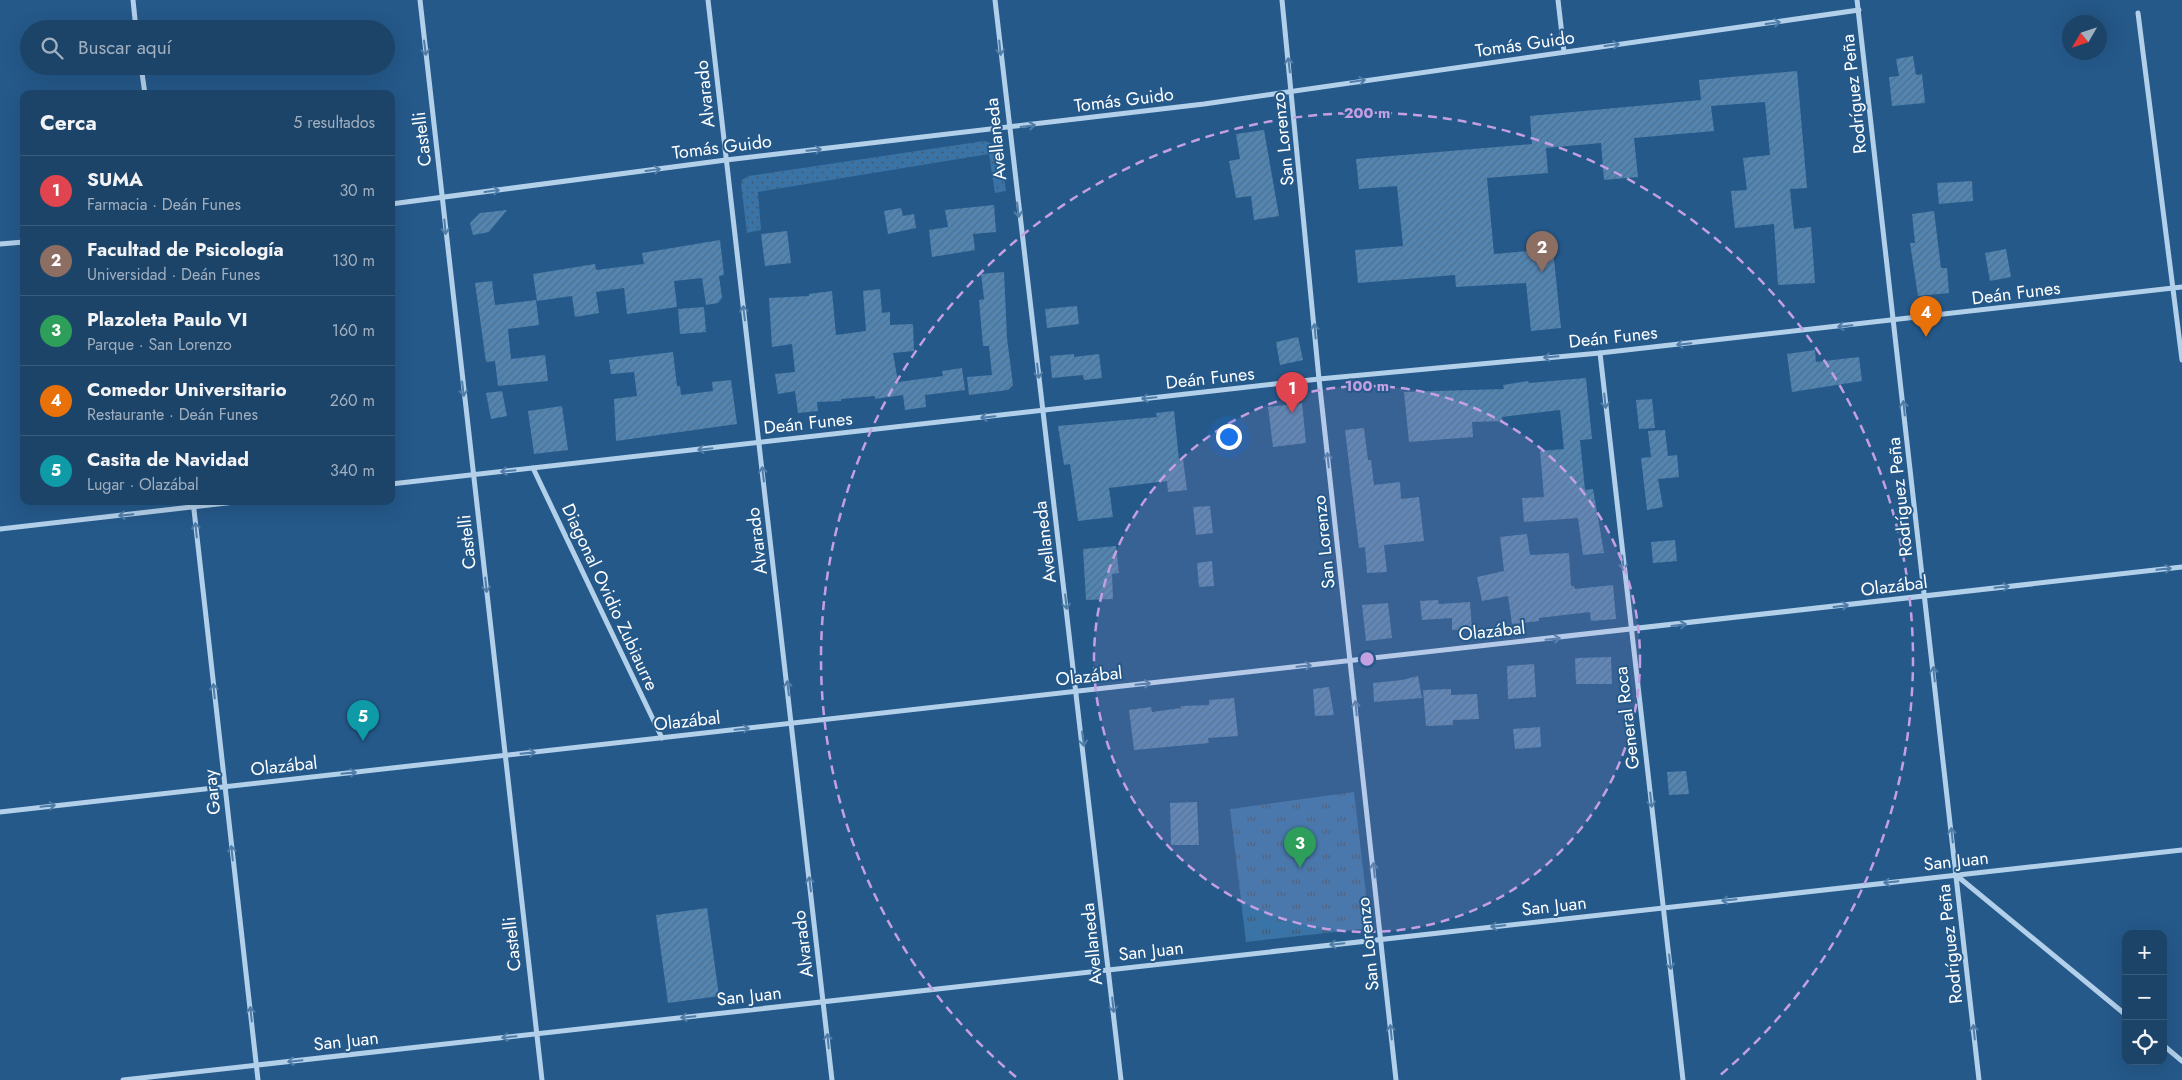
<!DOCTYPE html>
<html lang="es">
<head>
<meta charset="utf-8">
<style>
  body { margin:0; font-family:Jost,sans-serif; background:#254a6e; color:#f1f3f6 }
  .controls { position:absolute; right:15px; bottom:15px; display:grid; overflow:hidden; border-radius:10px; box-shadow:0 5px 20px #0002 }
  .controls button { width:45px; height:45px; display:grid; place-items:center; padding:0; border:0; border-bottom:1px solid #3a5c7c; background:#1c4368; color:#f1f3f6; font:25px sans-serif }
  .compass { position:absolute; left:2062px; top:15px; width:45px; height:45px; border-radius:50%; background:#1c4368; box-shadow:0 5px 20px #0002; rotate:231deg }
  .you { position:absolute; left:1228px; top:436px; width:18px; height:18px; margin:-12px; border:4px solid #fff; border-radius:50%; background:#1a73e8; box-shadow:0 0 0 8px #1a73e833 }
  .badge { display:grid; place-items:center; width:32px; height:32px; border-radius:50%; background:#d6ab8b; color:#fff; font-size:16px; font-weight:700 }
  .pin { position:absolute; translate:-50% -41px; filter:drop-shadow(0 1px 2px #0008) }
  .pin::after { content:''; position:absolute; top:26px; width:18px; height:15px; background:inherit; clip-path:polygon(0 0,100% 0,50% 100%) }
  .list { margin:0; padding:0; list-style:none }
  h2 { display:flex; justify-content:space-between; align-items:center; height:65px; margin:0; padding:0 20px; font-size:21px }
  h2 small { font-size:16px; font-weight:400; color:#a0b0c0 }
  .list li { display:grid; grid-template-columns:32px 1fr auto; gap:15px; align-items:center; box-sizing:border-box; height:70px; padding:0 20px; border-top:1px solid #3a5c7c }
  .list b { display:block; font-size:19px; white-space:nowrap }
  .list p { margin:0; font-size:16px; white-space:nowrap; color:#a0b0c0 }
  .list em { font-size:16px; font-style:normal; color:#a0b0c0 }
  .icon { flex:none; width:28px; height:28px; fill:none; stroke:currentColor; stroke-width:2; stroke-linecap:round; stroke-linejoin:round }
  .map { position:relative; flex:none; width:2182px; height:1080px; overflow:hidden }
  .search { position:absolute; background:#1c4368; box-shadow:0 5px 20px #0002; left:20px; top:20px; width:375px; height:55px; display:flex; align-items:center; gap:12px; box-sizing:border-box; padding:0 18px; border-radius:28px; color:#a0b0c0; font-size:19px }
  .panel { position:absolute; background:#1c4368; box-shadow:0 5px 20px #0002; left:20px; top:90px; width:375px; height:415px; border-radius:10px }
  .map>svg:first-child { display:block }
  .grass { fill:url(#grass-dots) }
  .park { fill:url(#park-tufts) }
  .building { fill:url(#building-hatch) }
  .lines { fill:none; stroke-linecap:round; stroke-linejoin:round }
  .minor { stroke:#b3d0ea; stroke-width:5 }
  .oneway { stroke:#507da7 }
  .ring { fill:none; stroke:#c4a0e2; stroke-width:2.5; stroke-dasharray:9 6 }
  .labels { text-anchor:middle; stroke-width:4; stroke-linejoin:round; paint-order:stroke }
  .street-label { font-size:18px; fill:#fff; stroke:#25598a }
  .centre { fill:#c4a0e2; stroke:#25598a; stroke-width:2.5 }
  .ring-label { font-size:15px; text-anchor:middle; font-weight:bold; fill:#c4a0e2; stroke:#25598a; stroke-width:4; stroke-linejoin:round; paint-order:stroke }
</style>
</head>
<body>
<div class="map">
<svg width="2182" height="1080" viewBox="0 0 2182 1080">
  <defs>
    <pattern id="grass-dots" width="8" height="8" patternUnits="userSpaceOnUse" patternTransform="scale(1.25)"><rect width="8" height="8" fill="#3a73a6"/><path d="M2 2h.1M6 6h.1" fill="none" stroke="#455c70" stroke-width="1.8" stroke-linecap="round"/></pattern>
    <pattern id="park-tufts" width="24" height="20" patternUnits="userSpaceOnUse" patternTransform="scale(1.25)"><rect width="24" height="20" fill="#3a73a6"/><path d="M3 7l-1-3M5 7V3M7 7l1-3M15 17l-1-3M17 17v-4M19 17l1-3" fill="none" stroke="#455c70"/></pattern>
    <pattern id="building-hatch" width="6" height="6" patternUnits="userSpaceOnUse" patternTransform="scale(1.25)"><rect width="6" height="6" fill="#5285b2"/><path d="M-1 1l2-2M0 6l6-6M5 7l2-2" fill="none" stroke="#506e89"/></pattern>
  </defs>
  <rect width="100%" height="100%" fill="#25598a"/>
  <!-- grass -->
  <path class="grass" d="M984,141c22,4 19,32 22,50l-11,2 -6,-39 -231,38 3,38 -14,3 -6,-49 1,-4 6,-4z"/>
  <!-- park -->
  <polygon class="park" points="1354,792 1370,928 1246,942 1230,809"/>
  <!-- building -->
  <g class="building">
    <polygon points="1913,56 1916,75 1922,74 1925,103 1892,106 1889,77 1899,76 1896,59"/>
    <polygon points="1797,71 1807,188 1790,189 1794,229 1811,227 1815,283 1778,285 1774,224 1735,228 1731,191 1747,190 1743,158 1770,155 1765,102 1711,106 1714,131 1634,138 1638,177 1604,180 1601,143 1546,148 1548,173 1487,178 1494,254 1553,249 1561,328 1531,331 1526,283 1456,287 1455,275 1358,283 1355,250 1403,246 1397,186 1359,189 1356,159 1532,144 1530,116 1701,100 1699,80"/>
    <polygon points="1264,130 1279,216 1254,220 1251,196 1236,198 1229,161 1240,159 1236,134"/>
    <polygon points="1972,181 1973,201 1939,204 1937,183"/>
    <polygon points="994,205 996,232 973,234 975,250 932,257 929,230 948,227 945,210"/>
    <polygon points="901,208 903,216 914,214 916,228 888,234 884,211"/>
    <polygon points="507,210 489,232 473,235 470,223 480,213"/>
    <polygon points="1934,211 1941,268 1947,268 1949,293 1918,296 1910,243 1915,243 1912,214"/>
    <polygon points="787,231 791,263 765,266 761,234"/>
    <polygon points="720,240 724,275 719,276 722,298 718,303 706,305 702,278 674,281 677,307 627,314 624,288 596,292 599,313 575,317 572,296 537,301 533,274 595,264 596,270 644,264 642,253"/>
    <polygon points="2006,249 2011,277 1990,281 1985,253"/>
    <polygon points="1004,272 1007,338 1013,385 1008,390 969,395 967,377 992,375 989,346 983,346 979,300 984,299 981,274"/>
    <polygon points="492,281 495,305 536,300 539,325 508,329 511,359 545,355 548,381 498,386 495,361 486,362 475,283"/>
    <polygon points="880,289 882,313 890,312 890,325 913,324 914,351 893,353 898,382 943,376 942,371 962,368 965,390 925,395 926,407 905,410 903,395 875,399 875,396 841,399 841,401 817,402 818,411 798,413 795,391 778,394 775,374 795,372 792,344 772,347 769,298 809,296 809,294 832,291 836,335 866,331 863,291"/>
    <polygon points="1077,306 1079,324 1047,328 1045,309"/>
    <polygon points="704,307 706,332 680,334 678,309"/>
    <polygon points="1298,337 1303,360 1280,365 1276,342"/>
    <polygon points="1815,350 1816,362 1859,357 1862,381 1792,392 1787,354"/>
    <polygon points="673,352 677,386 680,386 681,395 713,391 712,382 731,380 737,424 616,441 614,399 637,396 634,372 611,374 609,360"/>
    <polygon points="1074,354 1074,357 1099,354 1102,378 1084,380 1083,375 1052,378 1050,356"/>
    <polygon points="1586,378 1592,439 1580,440 1585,490 1593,489 1604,553 1583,555 1578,518 1524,522 1522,498 1544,497 1540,451 1564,449 1560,410 1502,417 1503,421 1472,422 1473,437 1409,442 1404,392 1504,389 1503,385 1528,381 1529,383"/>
    <polygon points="502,391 507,416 491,419 486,393"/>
    <polygon points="1652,399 1655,428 1639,429 1636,400"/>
    <polygon points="1302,403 1306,443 1273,447 1268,407"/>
    <polygon points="562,406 568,450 534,454 528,411"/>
    <polygon points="1174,411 1179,460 1183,459 1187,490 1168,492 1167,481 1109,488 1113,517 1078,521 1070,464 1064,465 1058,426 1157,417 1156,413"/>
    <polygon points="1364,428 1368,460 1371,460 1374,485 1400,482 1401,499 1419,497 1424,541 1384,545 1387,572 1367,573 1365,547 1359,548 1345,430"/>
    <polygon points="1665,430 1668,456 1677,455 1679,477 1658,479 1663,507 1647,510 1641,458 1651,457 1648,431"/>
    <polygon points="1210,506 1213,533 1196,535 1193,507"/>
    <polygon points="1527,534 1530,555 1569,553 1571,586 1574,586 1575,589 1613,585 1616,619 1591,621 1590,612 1539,618 1539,621 1512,624 1508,596 1482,601 1477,577 1504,571 1500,537"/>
    <polygon points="1675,540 1677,561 1653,563 1651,542"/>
    <polygon points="1116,546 1119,573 1112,574 1113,599 1086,600 1083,549"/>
    <polygon points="1212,561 1214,586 1199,587 1197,563"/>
    <polygon points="1438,600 1439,604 1470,602 1472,629 1452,630 1452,618 1422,620 1420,601"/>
    <polygon points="1388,603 1392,638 1366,641 1362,605"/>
    <polygon points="1611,657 1612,684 1576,684 1575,658"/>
    <polygon points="1534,664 1536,697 1508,699 1507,666"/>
    <polygon points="1418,676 1422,698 1374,702 1373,683 1402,680"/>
    <polygon points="1329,687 1334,715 1315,716 1313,689"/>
    <polygon points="1451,689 1451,695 1477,694 1479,719 1453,720 1453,725 1426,726 1423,690"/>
    <polygon points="1234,698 1238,736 1208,738 1209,743 1134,750 1129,710 1151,707 1152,712 1181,708 1181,706 1209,705 1209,700"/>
    <polygon points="1540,727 1541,747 1515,749 1513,729"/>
    <polygon points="1686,771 1689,794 1669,795 1667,772"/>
    <polygon points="1197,802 1199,845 1171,845 1170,803"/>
    <polygon points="707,908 719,996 668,1003 656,915"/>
  </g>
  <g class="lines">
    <!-- minor -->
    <g class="minor">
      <polyline points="133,0 136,29"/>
      <polyline points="420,0 542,1080"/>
      <polyline points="708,0 832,1080"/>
      <polyline points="995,0 1121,1080"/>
      <polyline points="1282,0 1319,379 1396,1080"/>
      <polyline points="1558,0 1564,52"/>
      <polyline points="1857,0 1979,1080"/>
      <polyline points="2138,13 2182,360"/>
      <polyline points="141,66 145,94"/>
      <polyline points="391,204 726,160 1204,104 1859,10"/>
      <polyline points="0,244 24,242"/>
      <polyline points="1600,353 1683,1080"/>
      <polyline points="533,468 662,738"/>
      <polyline points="391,484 1319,379 1600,353 2182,287"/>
      <polyline points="193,501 258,1080"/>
      <polyline points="0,529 244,501"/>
      <polyline points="0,812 2182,567"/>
      <polyline points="1956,875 2126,1015"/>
      <polyline points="2163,1045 2182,1061"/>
      <polyline points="123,1080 2182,850"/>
    </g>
  </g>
  <!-- one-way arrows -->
  <defs><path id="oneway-shaft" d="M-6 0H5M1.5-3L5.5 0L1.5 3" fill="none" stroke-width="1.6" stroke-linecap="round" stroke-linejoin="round" transform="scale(1.25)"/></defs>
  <g class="oneway">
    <use href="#oneway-shaft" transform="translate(1773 23) rotate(-8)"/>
    <use href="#oneway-shaft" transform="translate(1612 45) rotate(-8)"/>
    <use href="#oneway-shaft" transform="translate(425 48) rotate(83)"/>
    <use href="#oneway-shaft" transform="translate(1000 48) rotate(84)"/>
    <use href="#oneway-shaft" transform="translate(1289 65) rotate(-97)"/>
    <use href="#oneway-shaft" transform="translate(1358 81) rotate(-8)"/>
    <use href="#oneway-shaft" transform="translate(1028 126) rotate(-7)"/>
    <use href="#oneway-shaft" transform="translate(814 150) rotate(-6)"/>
    <use href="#oneway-shaft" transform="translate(653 170) rotate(-8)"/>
    <use href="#oneway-shaft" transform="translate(492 191) rotate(-8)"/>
    <use href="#oneway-shaft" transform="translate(1018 210) rotate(83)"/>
    <use href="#oneway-shaft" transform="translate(445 227) rotate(85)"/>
    <use href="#oneway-shaft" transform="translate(744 313) rotate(-97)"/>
    <use href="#oneway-shaft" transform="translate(1845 326) rotate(174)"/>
    <use href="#oneway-shaft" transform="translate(1315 331) rotate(-95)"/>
    <use href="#oneway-shaft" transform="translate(1684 344) rotate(174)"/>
    <use href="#oneway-shaft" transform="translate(1551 357) rotate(175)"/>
    <use href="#oneway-shaft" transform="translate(1038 371) rotate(83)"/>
    <use href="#oneway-shaft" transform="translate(463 389) rotate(83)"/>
    <use href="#oneway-shaft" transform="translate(1149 398) rotate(174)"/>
    <use href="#oneway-shaft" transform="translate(1605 401) rotate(84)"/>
    <use href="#oneway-shaft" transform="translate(1904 408) rotate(-96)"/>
    <use href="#oneway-shaft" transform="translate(988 417) rotate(174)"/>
    <use href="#oneway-shaft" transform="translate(705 449) rotate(174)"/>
    <use href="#oneway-shaft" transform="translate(1328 460) rotate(-96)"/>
    <use href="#oneway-shaft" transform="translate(508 471) rotate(174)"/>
    <use href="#oneway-shaft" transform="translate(763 474) rotate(-97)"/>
    <use href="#oneway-shaft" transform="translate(126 515) rotate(174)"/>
    <use href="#oneway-shaft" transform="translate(196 530) rotate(-96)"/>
    <use href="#oneway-shaft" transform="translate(1623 563) rotate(84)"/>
    <use href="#oneway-shaft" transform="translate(2164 569) rotate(-6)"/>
    <use href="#oneway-shaft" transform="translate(486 585) rotate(84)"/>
    <use href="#oneway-shaft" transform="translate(2002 587) rotate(-6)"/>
    <use href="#oneway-shaft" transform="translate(1066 602) rotate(83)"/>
    <use href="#oneway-shaft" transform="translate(1841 606) rotate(-7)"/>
    <use href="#oneway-shaft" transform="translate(1679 625) rotate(-7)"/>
    <use href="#oneway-shaft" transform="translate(1553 639) rotate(-6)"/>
    <use href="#oneway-shaft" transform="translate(1304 666) rotate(-6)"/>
    <use href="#oneway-shaft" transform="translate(1934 674) rotate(-96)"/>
    <use href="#oneway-shaft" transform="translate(1143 684) rotate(-6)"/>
    <use href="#oneway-shaft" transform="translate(788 688) rotate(-97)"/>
    <use href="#oneway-shaft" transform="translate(214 691) rotate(-96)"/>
    <use href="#oneway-shaft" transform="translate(1356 708) rotate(-96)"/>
    <use href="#oneway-shaft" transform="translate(742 729) rotate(-6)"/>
    <use href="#oneway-shaft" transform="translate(1083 739) rotate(83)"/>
    <use href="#oneway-shaft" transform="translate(528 753) rotate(-6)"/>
    <use href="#oneway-shaft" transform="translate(349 773) rotate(-6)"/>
    <use href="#oneway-shaft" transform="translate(1651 800) rotate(83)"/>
    <use href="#oneway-shaft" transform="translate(48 806) rotate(-6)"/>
    <use href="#oneway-shaft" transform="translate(1952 835) rotate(-96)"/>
    <use href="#oneway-shaft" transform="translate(232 853) rotate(-96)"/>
    <use href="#oneway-shaft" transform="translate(1374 870) rotate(-96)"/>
    <use href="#oneway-shaft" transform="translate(1891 882) rotate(174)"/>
    <use href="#oneway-shaft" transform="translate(810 884) rotate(-97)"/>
    <use href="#oneway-shaft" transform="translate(1729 900) rotate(174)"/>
    <use href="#oneway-shaft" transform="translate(1498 926) rotate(174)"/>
    <use href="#oneway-shaft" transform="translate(1337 944) rotate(174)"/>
    <use href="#oneway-shaft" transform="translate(1670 962) rotate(83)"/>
    <use href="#oneway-shaft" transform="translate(1113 1005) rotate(84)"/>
    <use href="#oneway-shaft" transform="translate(251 1014) rotate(-96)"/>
    <use href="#oneway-shaft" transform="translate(688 1017) rotate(174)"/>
    <use href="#oneway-shaft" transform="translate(1391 1032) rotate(-96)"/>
    <use href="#oneway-shaft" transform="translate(1974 1032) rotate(-96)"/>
    <use href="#oneway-shaft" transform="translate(509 1037) rotate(174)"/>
    <use href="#oneway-shaft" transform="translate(828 1041) rotate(-96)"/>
    <use href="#oneway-shaft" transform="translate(295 1061) rotate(174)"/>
  </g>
  <!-- distance rings -->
  <circle cx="1367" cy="659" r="273" fill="#c4a0e2" fill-opacity=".12"/>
  <g class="ring">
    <circle cx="1367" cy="659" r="273"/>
    <path d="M1016 1077A546 546 0 1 1 1718 1077"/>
  </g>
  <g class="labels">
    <!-- street labels -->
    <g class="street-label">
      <text transform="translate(1525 44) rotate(-8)" y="6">Tomás Guido</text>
      <text transform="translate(705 94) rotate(-96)" y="6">Alvarado</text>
      <text transform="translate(1854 94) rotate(-96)" y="6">Rodríguez Peña</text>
      <text transform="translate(1124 100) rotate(-7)" y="6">Tomás Guido</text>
      <text transform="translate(422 139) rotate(-97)" y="6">Castelli</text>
      <text transform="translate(996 139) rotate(-96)" y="6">Avellaneda</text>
      <text transform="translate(1283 139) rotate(-96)" y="6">San Lorenzo</text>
      <text transform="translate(722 147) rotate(-7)" y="6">Tomás Guido</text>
      <text transform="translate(2016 293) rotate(-7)" y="6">Deán Funes</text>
      <text transform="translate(1613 337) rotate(-6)" y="6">Deán Funes</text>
      <text transform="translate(1210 378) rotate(-6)" y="6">Deán Funes</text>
      <text transform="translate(808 423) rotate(-6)" y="6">Deán Funes</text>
      <text transform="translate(1900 497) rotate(-96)" y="6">Rodríguez Peña</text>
      <text transform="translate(757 541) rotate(-97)" y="6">Alvarado</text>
      <text transform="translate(467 542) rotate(-96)" y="6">Castelli</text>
      <text transform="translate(1045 542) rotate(-97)" y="6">Avellaneda</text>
      <text transform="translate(1324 542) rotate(-96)" y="6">San Lorenzo</text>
      <text transform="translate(1894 586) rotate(-7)" y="6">Olazábal</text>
      <text transform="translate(610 597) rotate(65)" y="6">Diagonal Ovidio Zubiaurre</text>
      <text transform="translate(1492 631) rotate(-6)" y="6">Olazábal</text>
      <text transform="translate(1089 676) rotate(-6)" y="6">Olazábal</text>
      <text transform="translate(1627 718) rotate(-97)" y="6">General Roca</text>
      <text transform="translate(687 721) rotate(-6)" y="6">Olazábal</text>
      <text transform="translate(284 766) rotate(-6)" y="6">Olazábal</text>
      <text transform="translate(212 792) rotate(-96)" y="6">Garay</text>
      <text transform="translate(1956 861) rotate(-6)" y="6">San Juan</text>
      <text transform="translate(1554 906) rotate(-6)" y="6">San Juan</text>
      <text transform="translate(512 944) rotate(-96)" y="6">Castelli</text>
      <text transform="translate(803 944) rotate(-97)" y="6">Alvarado</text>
      <text transform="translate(1092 944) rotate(-96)" y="6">Avellaneda</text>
      <text transform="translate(1368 944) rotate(-96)" y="6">San Lorenzo</text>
      <text transform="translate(1950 944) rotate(-96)" y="6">Rodríguez Peña</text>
      <text transform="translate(1151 951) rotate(-6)" y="6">San Juan</text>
      <text transform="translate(749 996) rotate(-6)" y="6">San Juan</text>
      <text transform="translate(346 1041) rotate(-6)" y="6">San Juan</text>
    </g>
  </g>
  <circle cx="1367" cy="659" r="8" class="centre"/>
  <g class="ring-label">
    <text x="1367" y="118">200 m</text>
    <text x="1367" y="391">100 m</text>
  </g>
</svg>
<div class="controls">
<button>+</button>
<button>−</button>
<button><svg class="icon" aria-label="locate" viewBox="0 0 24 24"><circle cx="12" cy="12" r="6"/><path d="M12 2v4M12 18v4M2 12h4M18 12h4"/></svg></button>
</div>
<svg class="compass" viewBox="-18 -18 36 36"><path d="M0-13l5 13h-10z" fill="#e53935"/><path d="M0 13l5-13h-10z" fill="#a0b0c0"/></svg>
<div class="you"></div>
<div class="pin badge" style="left:1292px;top:413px;background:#e0444e">1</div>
<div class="pin badge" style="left:1542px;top:272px;background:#8d6e63">2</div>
<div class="pin badge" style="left:1300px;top:868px;background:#2e9e5b">3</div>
<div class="pin badge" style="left:1926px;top:337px;background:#e8710a">4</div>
<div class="pin badge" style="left:363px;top:741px;background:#0f9aa8">5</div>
<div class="search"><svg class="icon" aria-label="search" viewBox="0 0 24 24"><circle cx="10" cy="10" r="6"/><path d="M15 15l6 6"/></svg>Buscar aquí</div>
<section class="panel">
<h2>Cerca<small>5 resultados</small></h2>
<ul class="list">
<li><span class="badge" style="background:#e0444e">1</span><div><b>SUMA</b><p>Farmacia · Deán Funes</p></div><em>30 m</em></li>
<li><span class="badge" style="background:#8d6e63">2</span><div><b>Facultad de Psicología</b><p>Universidad · Deán Funes</p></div><em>130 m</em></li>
<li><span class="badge" style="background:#2e9e5b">3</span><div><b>Plazoleta Paulo VI</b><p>Parque · San Lorenzo</p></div><em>160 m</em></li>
<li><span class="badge" style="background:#e8710a">4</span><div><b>Comedor Universitario</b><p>Restaurante · Deán Funes</p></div><em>260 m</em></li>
<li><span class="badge" style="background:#0f9aa8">5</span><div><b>Casita de Navidad</b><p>Lugar · Olazábal</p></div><em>340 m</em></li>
</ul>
</section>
</div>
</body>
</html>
